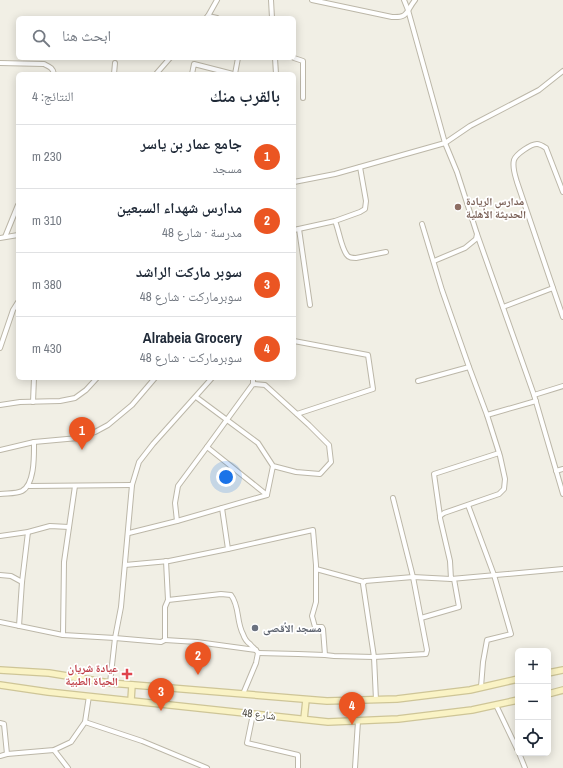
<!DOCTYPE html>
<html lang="ar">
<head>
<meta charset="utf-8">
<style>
  body { margin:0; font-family:"Archivo Narrow","Noto Naskh Arabic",sans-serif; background:#f6f6f7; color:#1f2937; direction:rtl }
  .controls { position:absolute; right:12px; bottom:12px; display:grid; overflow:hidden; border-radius:6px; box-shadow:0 2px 10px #0003 }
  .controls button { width:36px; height:36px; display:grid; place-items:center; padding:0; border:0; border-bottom:1px solid #e0e1e3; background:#fff; color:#1f2937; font:20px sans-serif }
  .you { position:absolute; left:226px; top:477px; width:14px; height:14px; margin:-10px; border:3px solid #fff; border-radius:50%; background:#1a73e8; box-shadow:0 0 0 6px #1a73e833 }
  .badge { display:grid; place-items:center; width:26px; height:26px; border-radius:50%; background:#eb5522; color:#fff; font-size:13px; font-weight:700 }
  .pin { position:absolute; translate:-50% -33px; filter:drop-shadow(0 1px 2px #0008) }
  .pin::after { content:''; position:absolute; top:21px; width:14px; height:12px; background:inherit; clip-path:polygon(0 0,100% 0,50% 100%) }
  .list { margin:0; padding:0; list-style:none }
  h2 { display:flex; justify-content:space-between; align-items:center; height:52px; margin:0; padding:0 16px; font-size:17px }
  h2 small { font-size:13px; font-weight:400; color:#747a83 }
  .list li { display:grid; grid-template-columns:26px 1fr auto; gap:12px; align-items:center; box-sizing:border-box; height:64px; padding:0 16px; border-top:1px solid #e0e1e3 }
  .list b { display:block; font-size:15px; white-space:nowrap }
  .list p { margin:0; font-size:13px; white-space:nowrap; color:#747a83 }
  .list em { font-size:13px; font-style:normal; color:#747a83 }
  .icon { flex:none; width:22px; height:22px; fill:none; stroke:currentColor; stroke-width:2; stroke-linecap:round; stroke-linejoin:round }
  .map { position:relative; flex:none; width:563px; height:768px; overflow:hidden; direction:ltr }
  .search { position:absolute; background:#fff; box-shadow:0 2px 10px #0003; left:16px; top:16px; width:280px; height:44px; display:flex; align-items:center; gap:10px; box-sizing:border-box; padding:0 14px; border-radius:6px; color:#747a83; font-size:15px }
  .panel { position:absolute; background:#fff; box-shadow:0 2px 10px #0003; left:16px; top:72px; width:280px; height:308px; border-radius:6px; direction:rtl }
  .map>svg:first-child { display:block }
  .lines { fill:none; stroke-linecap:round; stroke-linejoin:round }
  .minor-casing { stroke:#bcb7a8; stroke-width:6 }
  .secondary-casing { stroke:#cec597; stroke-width:8 }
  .minor { stroke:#fff; stroke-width:4 }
  .secondary { stroke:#faf3c5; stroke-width:5.5 }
  .education-dot { fill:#8d6e63; stroke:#fff; stroke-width:1.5 }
  .worship-dot { fill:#6b7280; stroke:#fff; stroke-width:1.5 }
  .health-dot { fill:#e0444e; stroke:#fff; stroke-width:1.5 }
  .labels { text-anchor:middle; stroke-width:3.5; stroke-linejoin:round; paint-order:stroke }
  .education-label { font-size:11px; font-weight:bold; fill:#785e54; stroke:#fff; text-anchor:start }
  .worship-label { font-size:11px; font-weight:bold; fill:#5b616d; stroke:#fff; text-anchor:start }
  .health-label { font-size:11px; font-weight:bold; fill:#be3a42; stroke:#fff; text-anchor:end }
  .street-label { font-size:11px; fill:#433f35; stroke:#fff }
</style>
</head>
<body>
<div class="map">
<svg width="563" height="768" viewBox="0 0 563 768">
  <rect width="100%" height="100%" fill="#f1efe5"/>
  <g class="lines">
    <defs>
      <g id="minor">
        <polyline points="271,0 272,18"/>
        <path d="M312,0l80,17c17,1 14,-6 23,-17"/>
        <polyline points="404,0 408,10 445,143 457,172 477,234 476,239 465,248 434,261"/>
        <polyline points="208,16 217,0"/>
        <polyline points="206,18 208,16 217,18"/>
        <polyline points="275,58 276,74"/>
        <polyline points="294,58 303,61 303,98"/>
        <path d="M0,63l44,1c6,3 9,4 10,10"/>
        <polyline points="114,74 115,63"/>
        <polyline points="156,74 170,58"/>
        <polyline points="192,74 194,64 233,74"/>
        <polyline points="235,74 238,58"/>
        <polyline points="294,182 335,174 445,143 470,126 539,90 563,71"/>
        <path d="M335,221c4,9 6,27 12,34 2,3 5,3 9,3l30,-6"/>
        <polyline points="422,224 442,290 469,367 487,415 500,456 505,479 504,489 499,494 444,513 440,516"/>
        <polyline points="299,229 310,305"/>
        <polyline points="294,230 335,221 360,212 365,209 366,201 360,167"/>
        <polyline points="477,234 534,395 563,386"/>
        <polyline points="5,237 18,205"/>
        <polyline points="0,238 18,235"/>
        <path d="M553,288l-36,-106c-2,-7 -5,-15 -3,-22 2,-6 17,-16 23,-16 3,0 6,2 9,4l17,44"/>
        <polyline points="503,307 553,288 563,317"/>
        <polyline points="294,341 368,355 373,389 297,414"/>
        <polyline points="0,348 13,310 18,302"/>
        <polyline points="253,378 253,384"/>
        <polyline points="418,381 469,367"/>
        <polyline points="534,395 563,494"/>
        <polyline points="196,397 258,443 273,466 267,495 207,447 253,384 265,385 309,425 329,445 331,462 320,474 296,472 273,466"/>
        <polyline points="33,402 34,378"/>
        <polyline points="0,405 20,402 60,401 75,398 86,390 97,378"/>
        <polyline points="487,415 536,401"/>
        <polyline points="0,450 34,442 78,438 95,432 108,425 132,405 155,378"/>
        <polyline points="499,453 434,474 440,516 440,518 450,561 451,579 563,569"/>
        <polyline points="556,471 563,469"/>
        <polyline points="29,486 132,485"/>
        <path d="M0,494c7,-1 16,0 22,-3 13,-7 12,-36 12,-49"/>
        <polyline points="468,505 494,575 511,634 487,640 483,662 481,687"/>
        <polyline points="177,521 175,503 178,486 207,447"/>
        <polyline points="129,533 177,521 267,495"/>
        <polyline points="0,536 28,532 50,526 69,527"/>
        <polyline points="228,549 313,530 316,565 316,602 312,616 315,627 322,627 323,629 325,655"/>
        <polyline points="166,561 168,600"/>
        <polyline points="125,565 169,561 228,549 222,508"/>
        <polyline points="316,569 364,582"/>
        <polyline points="0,575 11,576 22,582"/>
        <polyline points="421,618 459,607 454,579"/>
        <path d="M0,622l63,13 52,3 46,4 4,-2v-33l3,-7 53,-6 10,1c9,12 5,26 12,39 1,3 4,8 7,10 3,4 6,5 8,9l-2,10 -13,31"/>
        <polyline points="19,626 22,582 28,532"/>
        <polyline points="63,635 64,562 75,486"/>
        <polyline points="165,640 197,642 256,650"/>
        <polyline points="258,653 298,654 325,655 334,656 374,657 426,654 427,650 413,577 393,498"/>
        <polyline points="110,683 115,638 121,607 132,485 139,462 153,444 212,378"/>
        <polyline points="376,700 374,657 363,584 365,581 413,577 451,579"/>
        <polyline points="496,705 518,751"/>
        <polyline points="253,714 247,743 298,755 298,768"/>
        <polyline points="85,722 142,741 207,768"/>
        <polyline points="0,723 4,724 7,754"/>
        <polyline points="54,750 68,768"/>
        <polyline points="519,753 525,768"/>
        <polyline points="0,756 7,754 54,750 71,742 85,722 89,696"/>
        <polyline points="355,768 358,721"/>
      </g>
      <g id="secondary">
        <polyline points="0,670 49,673 110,683 327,701 397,699 470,690 518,679"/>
        <polyline points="548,673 563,670"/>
        <polyline points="0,685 48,692 328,722 398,719 472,710 518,700"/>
        <polyline points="548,694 563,690"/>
        <polyline points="131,700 132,685"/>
        <polyline points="304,719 306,700"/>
      </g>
    </defs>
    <!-- minor casing -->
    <use href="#minor" class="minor-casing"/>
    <!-- secondary casing -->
    <use href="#secondary" class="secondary-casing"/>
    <!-- minor -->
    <use href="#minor" class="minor"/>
    <!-- secondary -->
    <use href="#secondary" class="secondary"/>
  </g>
  <!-- markers -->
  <circle class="education-dot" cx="458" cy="207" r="4"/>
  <circle class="worship-dot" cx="255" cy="628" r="4"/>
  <path class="health-dot" d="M125 668h4v4h4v4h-4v4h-4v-4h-4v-4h4z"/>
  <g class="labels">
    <!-- education labels -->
    <g class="education-label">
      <text x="466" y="205">مدارس الريادة<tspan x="466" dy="13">الحديثة الأهلية</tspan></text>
    </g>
    <!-- worship labels -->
    <g class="worship-label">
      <text x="263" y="632">مسجد الأقصى</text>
    </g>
    <!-- health labels -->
    <g class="health-label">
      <text x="118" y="672">عيادة شريان<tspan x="118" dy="13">الحياة الطبية</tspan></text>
    </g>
    <!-- street labels -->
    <g class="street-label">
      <text transform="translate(259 714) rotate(6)" y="4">شارع 48</text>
    </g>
  </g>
</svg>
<div class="controls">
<button>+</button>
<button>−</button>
<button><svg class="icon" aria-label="locate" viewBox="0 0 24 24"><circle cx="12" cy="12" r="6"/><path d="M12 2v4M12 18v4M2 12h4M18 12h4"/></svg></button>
</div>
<div class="you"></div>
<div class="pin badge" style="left:82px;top:450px">1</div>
<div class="pin badge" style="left:198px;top:675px">2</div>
<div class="pin badge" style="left:161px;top:711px">3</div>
<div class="pin badge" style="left:352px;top:725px">4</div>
<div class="search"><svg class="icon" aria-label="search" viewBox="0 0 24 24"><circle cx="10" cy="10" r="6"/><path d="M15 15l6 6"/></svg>ابحث هنا</div>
<section class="panel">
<h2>بالقرب منك<small>النتائج: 4</small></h2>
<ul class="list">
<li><span class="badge">1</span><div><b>جامع عمار بن ياسر</b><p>مسجد</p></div><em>230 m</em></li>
<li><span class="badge">2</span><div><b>مدارس شهداء السبعين</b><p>مدرسة · شارع 48</p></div><em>310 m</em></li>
<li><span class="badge">3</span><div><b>سوبر ماركت الراشد</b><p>سوبرماركت · شارع 48</p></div><em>380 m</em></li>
<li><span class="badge">4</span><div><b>Alrabeia Grocery</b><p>سوبرماركت · شارع 48</p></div><em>430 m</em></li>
</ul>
</section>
</div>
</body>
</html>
